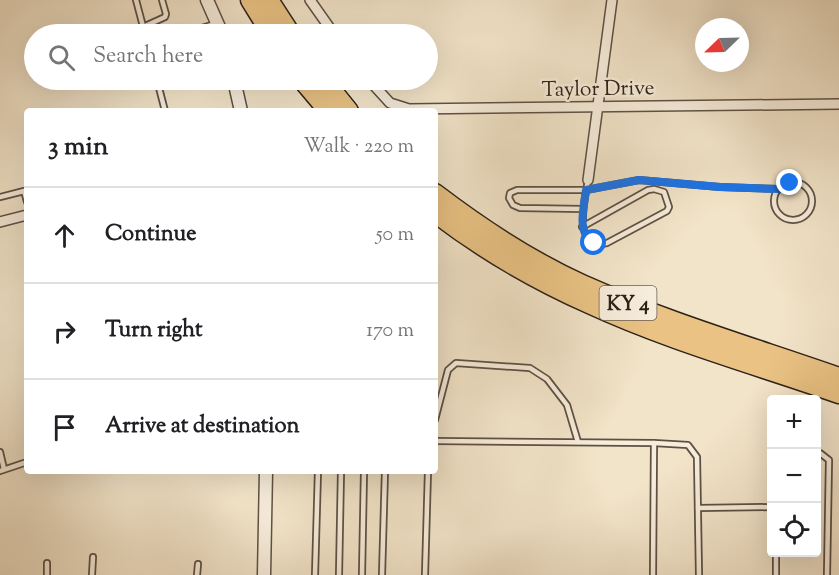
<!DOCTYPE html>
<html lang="en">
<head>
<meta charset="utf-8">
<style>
  body { margin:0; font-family:"Sorts Mill Goudy",serif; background:#f2f2f2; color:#202124 }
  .controls { position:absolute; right:18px; bottom:18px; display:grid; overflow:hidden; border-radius:6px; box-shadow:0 6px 24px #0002 }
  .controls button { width:54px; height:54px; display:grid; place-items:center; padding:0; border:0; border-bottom:2px solid #e0e0e0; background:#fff; color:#202124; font:30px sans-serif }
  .compass { position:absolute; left:695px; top:18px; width:54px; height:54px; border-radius:50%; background:#fff; box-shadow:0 6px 24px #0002; rotate:247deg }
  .stop { position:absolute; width:18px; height:18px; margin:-14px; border:4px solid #1a73e8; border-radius:50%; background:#fff }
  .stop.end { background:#1a73e8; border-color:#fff; box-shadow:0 2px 6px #0008 }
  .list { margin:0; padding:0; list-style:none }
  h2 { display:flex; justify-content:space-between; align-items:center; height:78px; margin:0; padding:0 24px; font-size:26px }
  h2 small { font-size:20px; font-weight:400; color:#757577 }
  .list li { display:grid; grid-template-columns:39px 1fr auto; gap:18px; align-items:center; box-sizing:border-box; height:96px; padding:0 24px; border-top:2px solid #e0e0e0 }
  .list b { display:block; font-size:22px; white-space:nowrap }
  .list em { font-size:20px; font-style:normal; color:#757577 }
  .icon { flex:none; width:33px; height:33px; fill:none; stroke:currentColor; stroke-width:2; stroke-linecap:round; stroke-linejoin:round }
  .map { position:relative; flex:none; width:839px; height:575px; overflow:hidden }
  .search { position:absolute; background:#fff; box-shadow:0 6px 24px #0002; left:24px; top:24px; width:414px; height:66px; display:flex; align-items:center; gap:15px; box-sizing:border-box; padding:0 21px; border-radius:33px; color:#757577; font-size:22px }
  .panel { position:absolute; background:#fff; box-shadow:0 6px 24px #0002; left:24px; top:108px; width:414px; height:366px; border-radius:6px }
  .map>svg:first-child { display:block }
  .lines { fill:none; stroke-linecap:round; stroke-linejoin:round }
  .service-casing { stroke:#5e5144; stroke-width:8 }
  .minor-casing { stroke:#5e5144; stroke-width:12 }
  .tertiary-casing { stroke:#5e5144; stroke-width:15 }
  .motorway-casing { stroke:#2c2017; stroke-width:21 }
  .service { stroke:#f7eddc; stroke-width:4.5 }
  .minor { stroke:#f7eddc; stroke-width:9 }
  .tertiary { stroke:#f7eddc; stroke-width:12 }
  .motorway { stroke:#e9c284; stroke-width:18 }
  .route { stroke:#1a73e8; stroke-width:8 }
  .labels { text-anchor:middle; stroke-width:5; stroke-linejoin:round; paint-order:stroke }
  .shield { fill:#f7eddc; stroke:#695e52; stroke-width:1.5 }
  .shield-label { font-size:20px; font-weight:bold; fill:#2c2017 }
  .street-label { font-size:21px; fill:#2c2017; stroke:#f7eddc }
</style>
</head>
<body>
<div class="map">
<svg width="839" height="575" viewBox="0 0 839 575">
  <rect width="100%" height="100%" fill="#f2e4c9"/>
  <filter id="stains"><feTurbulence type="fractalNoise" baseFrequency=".00333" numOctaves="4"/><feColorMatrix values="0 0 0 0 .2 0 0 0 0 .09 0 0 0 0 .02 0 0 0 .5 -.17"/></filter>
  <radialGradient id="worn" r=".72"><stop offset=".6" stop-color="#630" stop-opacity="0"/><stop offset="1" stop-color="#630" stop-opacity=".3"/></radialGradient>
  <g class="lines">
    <defs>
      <g id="service">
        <polyline points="136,0 145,34"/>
        <polyline points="143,27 165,17 166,14 162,0"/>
        <polyline points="181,34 215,24"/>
        <polyline points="157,80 165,111"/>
        <circle cx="793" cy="201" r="19"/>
        <polyline points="0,197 24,191 27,202"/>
        <polyline points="583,209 520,208 513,205 509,198 510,193 517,190 586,190 639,180 720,187 779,189"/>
        <path d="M582,227l66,-37 6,-1 10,3 5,15 -2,4 -60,32c-36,8 -22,-44 -19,-63"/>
        <polyline points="435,420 448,370 456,363 530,368 547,379 567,405 578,442"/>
        <polyline points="435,441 654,443 653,575"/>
        <polyline points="654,443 688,445 697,457 699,575"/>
        <polyline points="0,452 4,469"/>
        <polyline points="816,453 820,453 829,460 827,575"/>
        <polyline points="0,471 27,462"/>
        <polyline points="698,508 772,507"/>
        <polyline points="776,552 776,575"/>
        <polyline points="47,575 47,563"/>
        <polyline points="92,575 93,557"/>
        <polyline points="197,575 198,564"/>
        <polyline points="315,575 318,471"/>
        <polyline points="339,575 341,471"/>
        <polyline points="362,575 364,471"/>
        <polyline points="382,575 385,471"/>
        <polyline points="425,575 428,471"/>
      </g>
      <g id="minor">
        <polyline points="310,0 334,34"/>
        <polyline points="369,80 390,103 409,109 839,104"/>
        <polyline points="588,180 612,0"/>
        <polyline points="0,222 27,215"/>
      </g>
      <g id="tertiary">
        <polyline points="207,0 222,34"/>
        <polyline points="234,80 241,111"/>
        <polyline points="264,575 266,471"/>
      </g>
      <g id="motorway">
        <polyline points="250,0 271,34"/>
        <polyline points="269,0 291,34"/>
        <polyline points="302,80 328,111"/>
        <polyline points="324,80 349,111"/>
        <path d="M435,193c46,35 94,67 147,91 83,37 171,63 257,93"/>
        <path d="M435,213c47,36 100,67 154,91 80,37 167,61 250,90"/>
      </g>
    </defs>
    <!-- service casing -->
    <use href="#service" class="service-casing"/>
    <!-- minor casing -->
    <use href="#minor" class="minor-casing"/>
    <!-- tertiary casing -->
    <use href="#tertiary" class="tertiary-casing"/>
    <!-- motorway casing -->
    <use href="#motorway" class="motorway-casing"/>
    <!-- service -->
    <use href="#service" class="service"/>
    <!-- minor -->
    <use href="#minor" class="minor"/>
    <!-- tertiary -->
    <use href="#tertiary" class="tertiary"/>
    <!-- motorway -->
    <use href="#motorway" class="motorway"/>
  </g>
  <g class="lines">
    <!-- route -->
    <path class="route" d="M594,243c-18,-11 -10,-35 -8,-53l53,-10 81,7 59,2 11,-6"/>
  </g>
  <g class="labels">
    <!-- shield labels -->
    <rect class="shield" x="599.5" y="286" width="57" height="34" rx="4.5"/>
    <g class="shield-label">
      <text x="628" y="310">KY 4</text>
    </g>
    <!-- street labels -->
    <g class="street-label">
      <text transform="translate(598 88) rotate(-1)" y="7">Taylor Drive</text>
    </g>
  </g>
  <rect width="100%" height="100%" filter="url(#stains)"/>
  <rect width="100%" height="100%" fill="url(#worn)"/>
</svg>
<div class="controls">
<button>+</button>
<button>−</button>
<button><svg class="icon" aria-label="locate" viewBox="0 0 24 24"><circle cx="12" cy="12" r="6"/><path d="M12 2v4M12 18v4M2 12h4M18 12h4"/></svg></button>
</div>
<svg class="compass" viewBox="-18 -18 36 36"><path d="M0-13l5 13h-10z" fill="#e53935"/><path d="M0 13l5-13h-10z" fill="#757577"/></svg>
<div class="stop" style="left:594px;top:243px"></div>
<div class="stop end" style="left:790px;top:183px"></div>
<div class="search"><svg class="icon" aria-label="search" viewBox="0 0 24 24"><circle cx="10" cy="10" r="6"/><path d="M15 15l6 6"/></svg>Search here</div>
<section class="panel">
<h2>3 min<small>Walk · 220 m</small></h2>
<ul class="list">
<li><svg class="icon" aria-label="ahead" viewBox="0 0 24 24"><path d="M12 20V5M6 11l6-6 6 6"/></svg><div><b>Continue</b></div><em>50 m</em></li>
<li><svg class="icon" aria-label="right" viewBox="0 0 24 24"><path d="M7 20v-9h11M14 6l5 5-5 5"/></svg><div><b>Turn right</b></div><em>170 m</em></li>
<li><svg class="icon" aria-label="arrive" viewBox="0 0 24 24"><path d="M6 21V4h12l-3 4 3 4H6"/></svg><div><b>Arrive at destination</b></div></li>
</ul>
</section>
</div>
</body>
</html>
